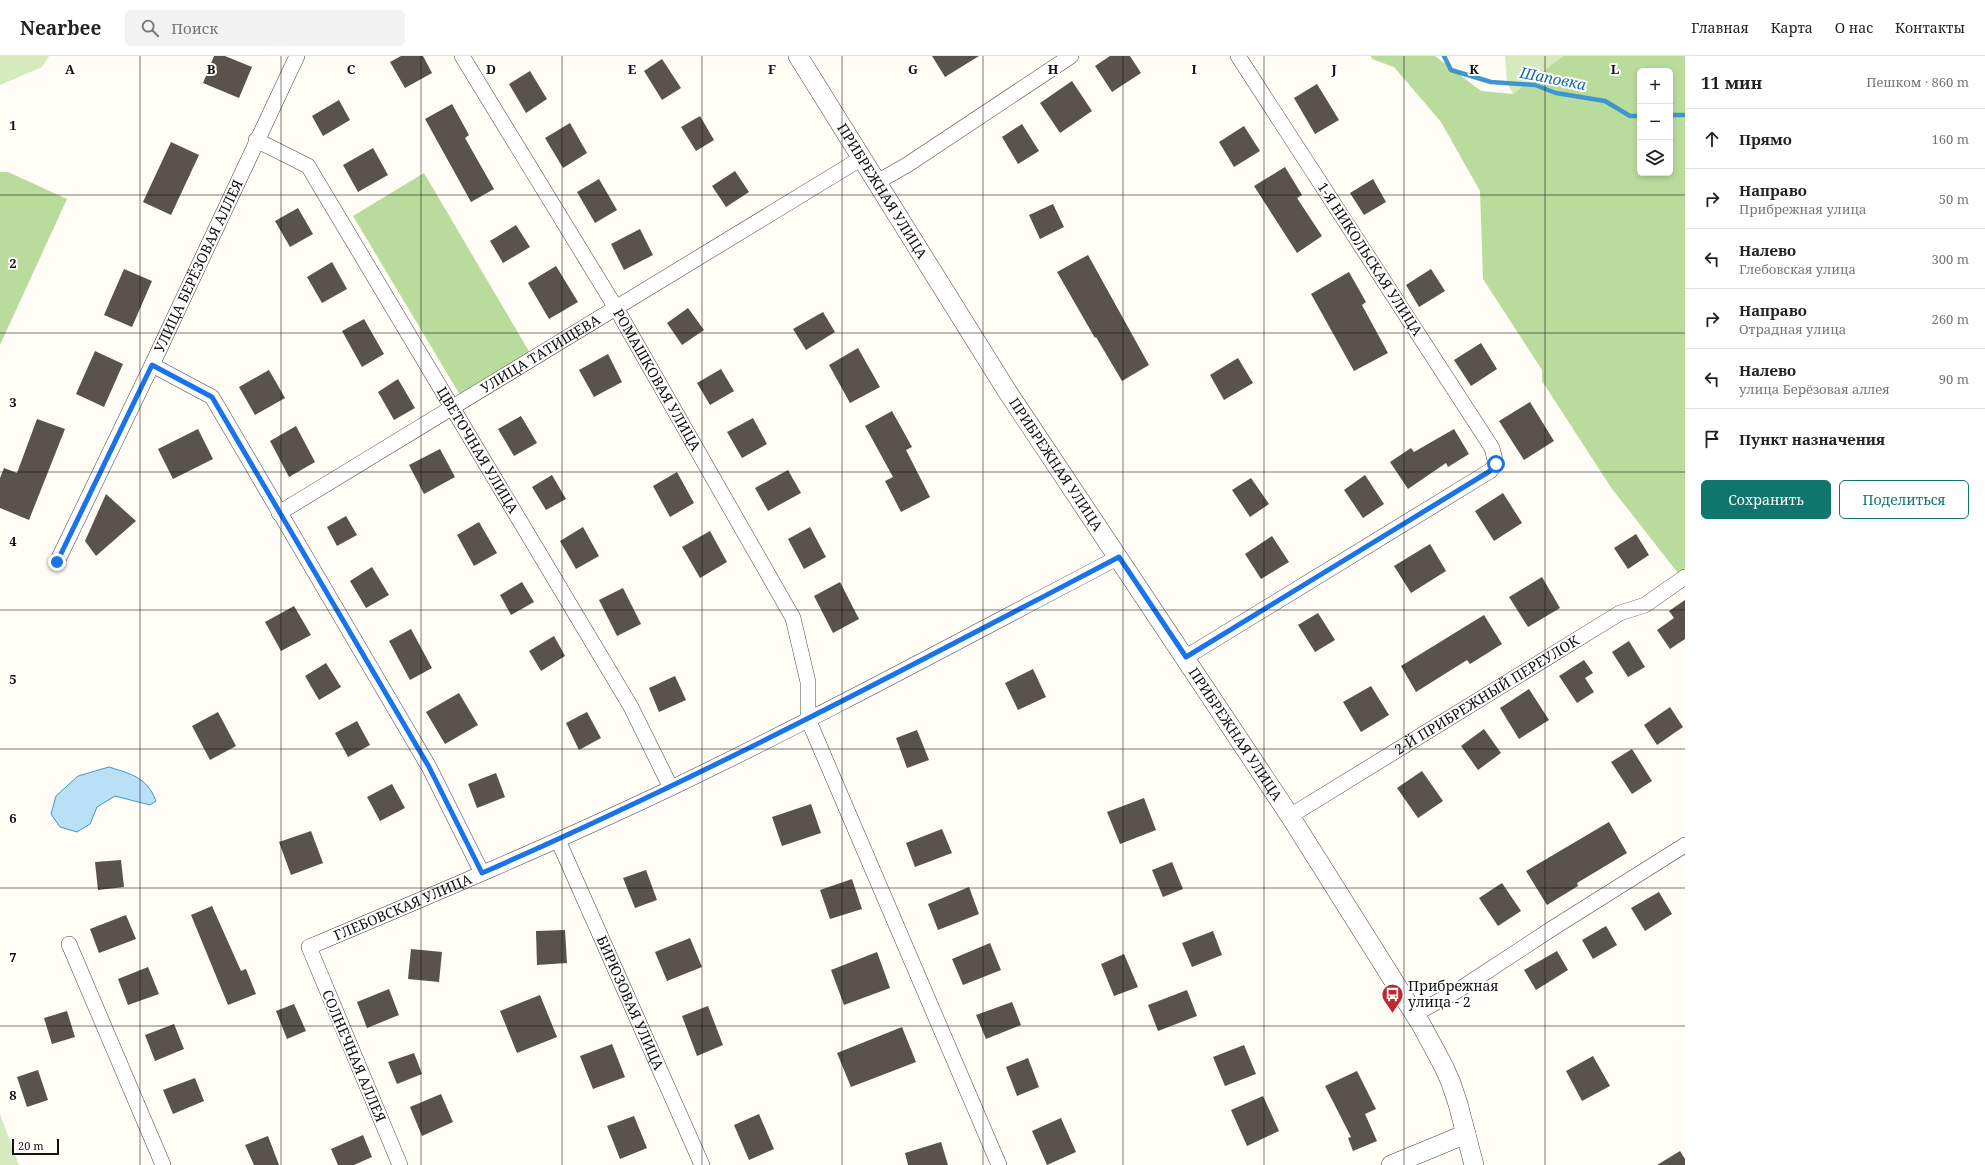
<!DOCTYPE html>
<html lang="ru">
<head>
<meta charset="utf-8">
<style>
  body { margin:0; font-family:"Noto Serif",serif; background:#f2f2f2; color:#222 }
  .controls { position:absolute; right:12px; top:12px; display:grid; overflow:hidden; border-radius:6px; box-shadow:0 2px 6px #0003 }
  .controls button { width:36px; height:36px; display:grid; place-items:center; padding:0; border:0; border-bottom:1px solid #e0e0e0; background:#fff; color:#222; font:20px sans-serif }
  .scale { position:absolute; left:12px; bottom:10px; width:47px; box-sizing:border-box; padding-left:4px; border:2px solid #111; border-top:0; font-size:11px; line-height:14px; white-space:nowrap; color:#111; -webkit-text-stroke:3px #fff; paint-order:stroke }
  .stop { position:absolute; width:12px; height:12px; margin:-9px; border:3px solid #1a73e8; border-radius:50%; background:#fff }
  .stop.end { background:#1a73e8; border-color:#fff; box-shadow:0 1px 4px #0008 }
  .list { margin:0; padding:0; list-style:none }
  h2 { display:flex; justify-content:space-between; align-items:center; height:52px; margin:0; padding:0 16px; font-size:17px }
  h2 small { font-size:13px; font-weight:400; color:#767676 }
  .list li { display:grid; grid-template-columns:26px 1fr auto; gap:12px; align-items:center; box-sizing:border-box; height:60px; padding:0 16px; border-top:1px solid #e0e0e0 }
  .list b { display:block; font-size:15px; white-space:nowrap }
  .list p { margin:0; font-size:13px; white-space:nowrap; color:#767676 }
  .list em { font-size:13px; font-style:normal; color:#767676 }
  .actions { display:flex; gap:8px; padding:12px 16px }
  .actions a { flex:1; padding:9px 0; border:1px solid #0f766e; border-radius:6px; text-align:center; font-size:14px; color:#0f766e }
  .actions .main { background:#0f766e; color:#fff }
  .icon { flex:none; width:22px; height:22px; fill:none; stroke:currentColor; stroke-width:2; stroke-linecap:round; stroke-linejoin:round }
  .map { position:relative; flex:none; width:1685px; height:1109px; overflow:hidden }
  header { display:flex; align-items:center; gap:24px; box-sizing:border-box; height:56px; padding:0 20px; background:#fff; border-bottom:1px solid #e0e0e0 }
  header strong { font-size:19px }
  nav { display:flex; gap:22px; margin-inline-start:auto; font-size:14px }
  .search { width:280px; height:36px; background:#f2f2f2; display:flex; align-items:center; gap:10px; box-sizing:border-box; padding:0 14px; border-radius:6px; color:#767676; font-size:15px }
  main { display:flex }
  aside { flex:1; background:#fff }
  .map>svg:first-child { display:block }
  .green { fill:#d5ebbd }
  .forest { fill:#b9dc9c; fill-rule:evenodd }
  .water { fill:#b9e0f7; stroke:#3f96cf }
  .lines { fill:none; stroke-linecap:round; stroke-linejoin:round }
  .stream { stroke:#3f96cf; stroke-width:4.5 }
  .building { fill:#5a524d }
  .minor-casing { stroke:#444; stroke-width:16 }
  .tertiary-casing { stroke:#444; stroke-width:20 }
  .minor { stroke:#fff; stroke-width:15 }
  .tertiary { stroke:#fff; stroke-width:19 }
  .route { stroke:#1a73e8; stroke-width:5 }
  .grid { fill:none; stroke:#111; stroke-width:1; stroke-opacity:0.55 }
  .labels { text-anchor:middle; stroke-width:4; stroke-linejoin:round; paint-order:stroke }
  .street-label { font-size:14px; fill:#111; stroke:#fff }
  .poi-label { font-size:14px; fill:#111; stroke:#fff; text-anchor:start }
  .water-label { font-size:15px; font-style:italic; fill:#1768a6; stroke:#fff }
  .grid-label { font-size:13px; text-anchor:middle; font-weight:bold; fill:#111; stroke:#fff; stroke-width:4; stroke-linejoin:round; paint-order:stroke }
</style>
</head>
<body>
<header>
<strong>Nearbee</strong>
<div class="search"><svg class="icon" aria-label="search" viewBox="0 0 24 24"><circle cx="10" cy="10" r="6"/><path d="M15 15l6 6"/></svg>Поиск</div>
<nav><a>Главная</a><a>Карта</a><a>О нас</a><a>Контакты</a></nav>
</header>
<main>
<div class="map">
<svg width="1685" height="1109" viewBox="0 0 1685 1109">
  <rect width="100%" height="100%" fill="#fffdf5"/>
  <!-- green -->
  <g class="green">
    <polygon points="0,0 49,0 42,11 0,29"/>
    <polygon points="1505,0 1563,0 1513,38 1507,27"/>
    <polygon points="0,1058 19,1109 0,1109"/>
  </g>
  <!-- forest -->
  <g class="forest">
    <path d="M1371,0h64l46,35 32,3 50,-38h122v513l-7,4 -66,-84 -70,-108v-11l-59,-91 -3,-88 -39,-69 -47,-55 -22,-8zM1640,15h30v102h-30z"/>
    <polygon points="0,116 8,116 67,143 0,289"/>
    <polygon points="424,117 530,297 460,339 353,160"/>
  </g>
  <!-- water -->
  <path class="water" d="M109,711c22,7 38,10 47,34l-6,4 -35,-9 -18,11 -7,17 -13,8 -17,-5 -9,-13 5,-18 22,-20z"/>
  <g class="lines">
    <!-- stream -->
    <g class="stream">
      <polyline points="1444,0 1451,14 1491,26 1535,29 1556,37 1605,45 1630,60 1640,60"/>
      <polyline points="1670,59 1685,59"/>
    </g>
  </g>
  <!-- building -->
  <g class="building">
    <polygon points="214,0 225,0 252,11 239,42 203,27"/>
    <polygon points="401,0 423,0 432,17 405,32 390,6"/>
    <polygon points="932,0 979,0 945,21"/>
    <polygon points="1110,0 1130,0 1141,17 1112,36 1095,10"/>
    <polygon points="662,3 681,32 662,44 644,15"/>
    <polygon points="530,15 547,43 526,57 509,28"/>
    <polygon points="1072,25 1092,55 1060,77 1040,47"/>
    <polygon points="1317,28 1339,64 1315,78 1294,42"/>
    <polygon points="339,44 350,64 323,80 312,60"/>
    <polygon points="452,48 469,79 465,82 494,133 471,146 425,63"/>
    <polygon points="700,60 714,84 696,95 681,71"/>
    <polygon points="570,67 587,97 563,112 545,82"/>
    <polygon points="1022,68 1039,95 1018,108 1002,81"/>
    <polygon points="1244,70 1260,95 1234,111 1219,86"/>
    <polygon points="171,86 199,99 171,159 143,146"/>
    <polygon points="373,92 388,119 358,136 343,109"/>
    <polygon points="1285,111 1302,139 1297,142 1322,180 1297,197 1254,130"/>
    <polygon points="735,115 749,136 726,151 712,130"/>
    <polygon points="599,123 617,154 595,167 577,136"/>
    <polygon points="1373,123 1386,146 1364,159 1350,137"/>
    <polygon points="1053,148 1064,171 1040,183 1029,159"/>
    <polygon points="298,152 313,178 290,191 275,165"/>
    <polygon points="516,169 530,191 503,207 490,185"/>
    <polygon points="640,173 653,199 624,214 611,188"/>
    <polygon points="1088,199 1149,309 1122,325 1096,281 1095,282 1057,216"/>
    <polygon points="332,206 347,233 322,247 307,221"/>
    <polygon points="556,210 578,246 549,263 528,227"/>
    <polygon points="124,213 152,225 132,271 104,259"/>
    <polygon points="1431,213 1445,235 1419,251 1406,229"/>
    <polygon points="1349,216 1366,246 1362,249 1388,297 1354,315 1311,238"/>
    <polygon points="688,252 704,274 682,289 667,267"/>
    <polygon points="823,256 835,276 806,294 793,273"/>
    <polygon points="364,263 384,298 362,311 342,275"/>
    <polygon points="1481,287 1497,313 1471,330 1454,304"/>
    <polygon points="858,292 880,331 850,347 829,309"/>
    <polygon points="95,295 123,308 104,351 76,338"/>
    <polygon points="608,298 622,326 594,341 579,314"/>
    <polygon points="1238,302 1253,327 1224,344 1210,319"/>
    <polygon points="721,313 734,335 710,349 697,327"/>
    <polygon points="269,314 285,342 255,359 239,331"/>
    <polygon points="398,323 415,352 394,364 378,336"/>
    <polygon points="1530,346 1554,385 1524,404 1499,365"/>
    <polygon points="892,355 912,391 906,394 930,441 901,456 885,425 893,421 865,370"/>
    <polygon points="521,360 537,387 514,400 498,373"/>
    <polygon points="753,362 767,388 742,402 727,376"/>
    <polygon points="37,363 65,373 29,464 0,452 0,422 4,412 17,417"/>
    <polygon points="296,370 315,406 289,421 270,385"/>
    <polygon points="198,373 213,403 173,423 158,393"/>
    <polygon points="1454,373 1469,398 1448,411 1446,407 1408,433 1390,406 1411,392 1414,396"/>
    <polygon points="440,393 455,421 424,438 409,409"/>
    <polygon points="788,414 801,437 768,455 755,432"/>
    <polygon points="677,416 694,447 670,461 653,430"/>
    <polygon points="552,419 566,443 546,454 532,431"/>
    <polygon points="1365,419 1384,448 1363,462 1344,434"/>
    <polygon points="1251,422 1269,448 1250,461 1232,434"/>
    <polygon points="1503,437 1522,467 1494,485 1475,455"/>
    <polygon points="106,438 136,465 96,500 85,485"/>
    <polygon points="346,460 357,479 337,490 327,471"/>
    <polygon points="479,466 497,497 474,510 457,479"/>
    <polygon points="583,471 599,500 576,513 560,485"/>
    <polygon points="810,471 826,501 804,513 788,483"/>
    <polygon points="710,475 727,506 700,522 682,491"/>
    <polygon points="1636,478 1649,499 1628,513 1614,492"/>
    <polygon points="1272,480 1289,506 1261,523 1245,498"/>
    <polygon points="1430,488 1446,515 1411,537 1394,510"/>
    <polygon points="372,511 389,539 366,552 350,525"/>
    <polygon points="1542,521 1560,552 1528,571 1509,541"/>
    <polygon points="522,526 534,546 511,559 500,539"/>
    <polygon points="840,526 859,563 833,577 814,540"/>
    <polygon points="623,532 641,568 617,580 599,544"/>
    <polygon points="1685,544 1685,583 1670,593 1657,574 1674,562 1669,555"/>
    <polygon points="294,550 311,579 281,595 265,566"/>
    <polygon points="1318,557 1335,584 1315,596 1298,569"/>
    <polygon points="1484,559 1502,588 1470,608 1467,604 1416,636 1401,610"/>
    <polygon points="411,573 432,612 410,624 389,585"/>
    <polygon points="554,580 565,600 541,615 529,595"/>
    <polygon points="1629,585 1645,611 1628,621 1612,596"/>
    <polygon points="1584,604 1593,617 1585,622 1594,636 1577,647 1559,620"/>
    <polygon points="326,607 341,631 319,644 305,620"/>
    <polygon points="1033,613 1046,641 1018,654 1005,627"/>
    <polygon points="675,620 686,644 659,656 649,632"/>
    <polygon points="1371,630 1389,659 1361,676 1343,646"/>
    <polygon points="1529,633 1549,664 1519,683 1500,652"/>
    <polygon points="459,637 478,669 445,688 426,656"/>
    <polygon points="1670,651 1683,671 1657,689 1644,669"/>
    <polygon points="218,656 236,690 210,704 192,670"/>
    <polygon points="587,656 601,682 579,694 566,667"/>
    <polygon points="357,665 370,689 348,701 335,677"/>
    <polygon points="1484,673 1501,697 1478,714 1461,690"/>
    <polygon points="917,674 929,704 907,712 896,682"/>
    <polygon points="1632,693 1652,725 1632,738 1611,706"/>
    <polygon points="1422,715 1443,745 1418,762 1397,732"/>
    <polygon points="496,717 505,741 477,752 468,728"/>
    <polygon points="392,728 405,752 380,765 367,741"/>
    <polygon points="1144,742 1156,774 1120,788 1107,756"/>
    <polygon points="811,748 821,777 782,790 772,761"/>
    <polygon points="1609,766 1627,797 1577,827 1578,830 1547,849 1526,815"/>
    <polygon points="942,773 952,797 915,811 906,787"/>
    <polygon points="311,775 323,807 291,819 279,786"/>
    <polygon points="121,804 124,831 98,834 95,806"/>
    <polygon points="1172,806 1183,833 1163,841 1152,814"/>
    <polygon points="646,814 657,844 635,852 623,822"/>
    <polygon points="852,823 862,853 830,863 820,834"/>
    <polygon points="1502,827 1521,855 1498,870 1479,842"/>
    <polygon points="969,831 979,858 938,874 928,848"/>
    <polygon points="1659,836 1672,858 1645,875 1631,852"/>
    <polygon points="212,850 241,915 246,913 256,938 228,949 191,859"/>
    <polygon points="126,859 136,883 99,897 90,873"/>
    <polygon points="1606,870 1617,889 1593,903 1582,884"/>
    <polygon points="565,874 567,907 537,909 536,875"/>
    <polygon points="1213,875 1222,899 1192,911 1182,887"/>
    <polygon points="690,882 702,911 667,925 655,896"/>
    <polygon points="990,887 1001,914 963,929 952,903"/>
    <polygon points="411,893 442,896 439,926 408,923"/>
    <polygon points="1557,895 1568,914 1536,934 1524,914"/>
    <polygon points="877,896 890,932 844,949 831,914"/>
    <polygon points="1124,898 1138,931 1114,940 1101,908"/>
    <polygon points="148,911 159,938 128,949 118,923"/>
    <polygon points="389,933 399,959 367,972 357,946"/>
    <polygon points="1187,934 1197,960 1158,975 1148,949"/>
    <polygon points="540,939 557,981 517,997 500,955"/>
    <polygon points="1012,946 1021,969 986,983 976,959"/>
    <polygon points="294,948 306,975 287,983 276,955"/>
    <polygon points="708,950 723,989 697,1000 682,960"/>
    <polygon points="67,955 75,981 52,988 44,962"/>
    <polygon points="174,968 184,993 155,1005 145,979"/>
    <polygon points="902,971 916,1006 851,1031 837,997"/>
    <polygon points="612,988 625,1021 593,1033 580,1000"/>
    <polygon points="1244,989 1256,1018 1225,1030 1213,1001"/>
    <polygon points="414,997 422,1018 397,1028 388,1006"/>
    <polygon points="1593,1000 1610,1030 1582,1045 1566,1015"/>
    <polygon points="1028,1002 1039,1031 1017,1040 1006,1011"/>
    <polygon points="38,1014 48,1044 27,1051 17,1021"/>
    <polygon points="1357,1015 1376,1053 1365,1058 1377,1085 1353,1095 1348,1082 1351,1081 1325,1030"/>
    <polygon points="195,1022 204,1045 173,1058 163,1034"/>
    <polygon points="441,1038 453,1066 422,1080 410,1051"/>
    <polygon points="1263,1040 1279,1075 1247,1090 1231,1054"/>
    <polygon points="759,1058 774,1093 749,1104 734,1069"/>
    <polygon points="634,1060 647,1092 620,1103 607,1070"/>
    <polygon points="1061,1062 1076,1096 1047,1109 1032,1075"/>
    <polygon points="363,1079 372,1101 354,1109 338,1109 331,1093"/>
    <polygon points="268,1080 279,1109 254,1109 245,1089"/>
    <polygon points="941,1086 948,1109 908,1109 905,1097"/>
    <polygon points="1680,1095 1685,1103 1685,1109 1657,1109"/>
  </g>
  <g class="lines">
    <defs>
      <g id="minor">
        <path id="s1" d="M462,0l154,252 177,310 15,64v37l191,446"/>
        <path id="s2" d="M256,84l52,26 323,541 40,81"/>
        <polyline points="877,126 907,109 1071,0"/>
        <polyline points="152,309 212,341 429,711 482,817"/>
        <path id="s3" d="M279,457l583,-355"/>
        <path id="s4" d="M57,506l95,-197 145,-309"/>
        <polyline points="1186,601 1490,415 1496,408 1492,392 1238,0"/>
        <path id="s5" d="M1290,760l330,-203 25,-8 40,-28"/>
        <path id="s6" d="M558,784l144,325"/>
        <polyline points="69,888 163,1109"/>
        <polyline points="1415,958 1457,935 1553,872 1685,789"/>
        <path id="s7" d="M400,1109l-91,-218c121,-51 242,-102 360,-158 152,-73 301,-154 450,-232"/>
      </g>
      <g id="tertiary">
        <path id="s8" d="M798,0l209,335 283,425 132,210 22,41 7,16 7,21 16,61"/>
        <polyline points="1391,1109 1466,1078"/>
      </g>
    </defs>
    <!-- minor casing -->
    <use href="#minor" class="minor-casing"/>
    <!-- tertiary casing -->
    <use href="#tertiary" class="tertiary-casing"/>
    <!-- minor -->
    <use href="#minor" class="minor"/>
    <!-- tertiary -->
    <use href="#tertiary" class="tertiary"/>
  </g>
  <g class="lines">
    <!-- route -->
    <path class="route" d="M57,506l95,-197 60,32 217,370 53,106c218,-95 427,-206 637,-316l67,100 304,-186 6,-7"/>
  </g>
  <!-- grid -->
  <path class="grid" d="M140,0v1109M281,0v1109M421,0v1109M562,0v1109M702,0v1109M842,0v1109M983,0v1109M1123,0v1109M1264,0v1109M1404,0v1109M1545,0v1109M0,139h1685M0,277h1685M0,416h1685M0,554h1685M0,693h1685M0,832h1685M0,970h1685"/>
  <!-- icons -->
  <defs>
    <symbol id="bus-pin" viewBox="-11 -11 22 30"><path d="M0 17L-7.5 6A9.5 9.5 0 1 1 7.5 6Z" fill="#c4262e" stroke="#fff"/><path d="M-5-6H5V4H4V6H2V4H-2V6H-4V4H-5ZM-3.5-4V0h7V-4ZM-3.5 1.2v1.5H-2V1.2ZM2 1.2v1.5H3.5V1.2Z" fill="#fff"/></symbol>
  </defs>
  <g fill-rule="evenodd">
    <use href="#bus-pin" x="1380" y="926" width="25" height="34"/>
  </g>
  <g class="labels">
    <!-- street labels -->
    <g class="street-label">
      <text dy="5" stroke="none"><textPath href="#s8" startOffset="159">ПРИБРЕЖНАЯ УЛИЦА</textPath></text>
      <text transform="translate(1370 203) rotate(57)" y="5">1-Я НИКОЛЬСКАЯ УЛИЦА</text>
      <text dy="5" stroke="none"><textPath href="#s4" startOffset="328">УЛИЦА БЕРЁЗОВАЯ АЛЛЕЯ</textPath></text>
      <text dy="5" stroke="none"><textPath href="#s3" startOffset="306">УЛИЦА ТАТИЩЕВА</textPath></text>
      <text dy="5" stroke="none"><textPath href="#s1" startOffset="378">РОМАШКОВАЯ УЛИЦА</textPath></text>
      <text dy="5" stroke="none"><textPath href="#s2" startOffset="389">ЦВЕТОЧНАЯ УЛИЦА</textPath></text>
      <text dy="5" stroke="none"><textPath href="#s8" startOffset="483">ПРИБРЕЖНАЯ УЛИЦА</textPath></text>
      <text dy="5" stroke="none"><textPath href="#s5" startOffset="231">2-Й ПРИБРЕЖНЫЙ ПЕРЕУЛОК</textPath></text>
      <text dy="5" stroke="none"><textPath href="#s8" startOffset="807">ПРИБРЕЖНАЯ УЛИЦА</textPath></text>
      <text dy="5" stroke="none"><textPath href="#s7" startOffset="338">ГЛЕБОВСКАЯ УЛИЦА</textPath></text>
      <text dy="5" stroke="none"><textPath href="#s6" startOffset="178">БИРЮЗОВАЯ УЛИЦА</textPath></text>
      <text transform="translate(354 1000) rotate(67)" y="5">СОЛНЕЧНАЯ АЛЛЕЯ</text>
    </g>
    <!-- poi labels -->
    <g class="poi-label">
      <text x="1408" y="935">Прибрежная<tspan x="1408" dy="16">улица - 2</tspan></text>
    </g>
    <!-- water labels -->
    <g class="water-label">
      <text transform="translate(1553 23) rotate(11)" y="5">Шаповка</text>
    </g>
  </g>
  <g class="grid-label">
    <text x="70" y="18">A</text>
    <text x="211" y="18">B</text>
    <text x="351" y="18">C</text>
    <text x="491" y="18">D</text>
    <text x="632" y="18">E</text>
    <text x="772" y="18">F</text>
    <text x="913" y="18">G</text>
    <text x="1053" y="18">H</text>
    <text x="1194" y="18">I</text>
    <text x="1334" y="18">J</text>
    <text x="1474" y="18">K</text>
    <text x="1615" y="18">L</text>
    <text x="13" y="74">1</text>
    <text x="13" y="212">2</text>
    <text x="13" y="351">3</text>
    <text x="13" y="490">4</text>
    <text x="13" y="628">5</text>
    <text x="13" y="767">6</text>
    <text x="13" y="906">7</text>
    <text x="13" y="1044">8</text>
  </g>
</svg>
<div class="controls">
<button>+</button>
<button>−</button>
<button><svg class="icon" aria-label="layers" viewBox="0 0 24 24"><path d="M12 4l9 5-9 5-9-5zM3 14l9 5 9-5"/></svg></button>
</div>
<div class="scale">20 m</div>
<div class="stop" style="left:1496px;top:408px"></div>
<div class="stop end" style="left:57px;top:506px"></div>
</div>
<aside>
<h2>11 мин<small>Пешком · 860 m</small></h2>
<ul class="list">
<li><svg class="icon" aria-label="ahead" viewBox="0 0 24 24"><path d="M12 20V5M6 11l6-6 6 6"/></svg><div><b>Прямо</b></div><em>160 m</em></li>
<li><svg class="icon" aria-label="right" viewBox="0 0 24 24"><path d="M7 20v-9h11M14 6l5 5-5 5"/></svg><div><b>Направо</b><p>Прибрежная улица</p></div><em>50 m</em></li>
<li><svg class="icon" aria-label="left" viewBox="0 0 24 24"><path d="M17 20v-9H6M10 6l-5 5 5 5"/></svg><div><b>Налево</b><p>Глебовская улица</p></div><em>300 m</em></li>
<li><svg class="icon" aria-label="right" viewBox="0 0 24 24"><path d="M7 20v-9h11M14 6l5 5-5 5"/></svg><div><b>Направо</b><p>Отрадная улица</p></div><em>260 m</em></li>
<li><svg class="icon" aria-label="left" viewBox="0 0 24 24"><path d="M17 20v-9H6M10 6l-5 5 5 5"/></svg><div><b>Налево</b><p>улица Берёзовая аллея</p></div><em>90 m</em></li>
<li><svg class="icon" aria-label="arrive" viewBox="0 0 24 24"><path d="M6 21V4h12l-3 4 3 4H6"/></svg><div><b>Пункт назначения</b></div></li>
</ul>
<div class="actions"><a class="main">Сохранить</a><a>Поделиться</a></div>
</aside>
</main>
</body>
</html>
